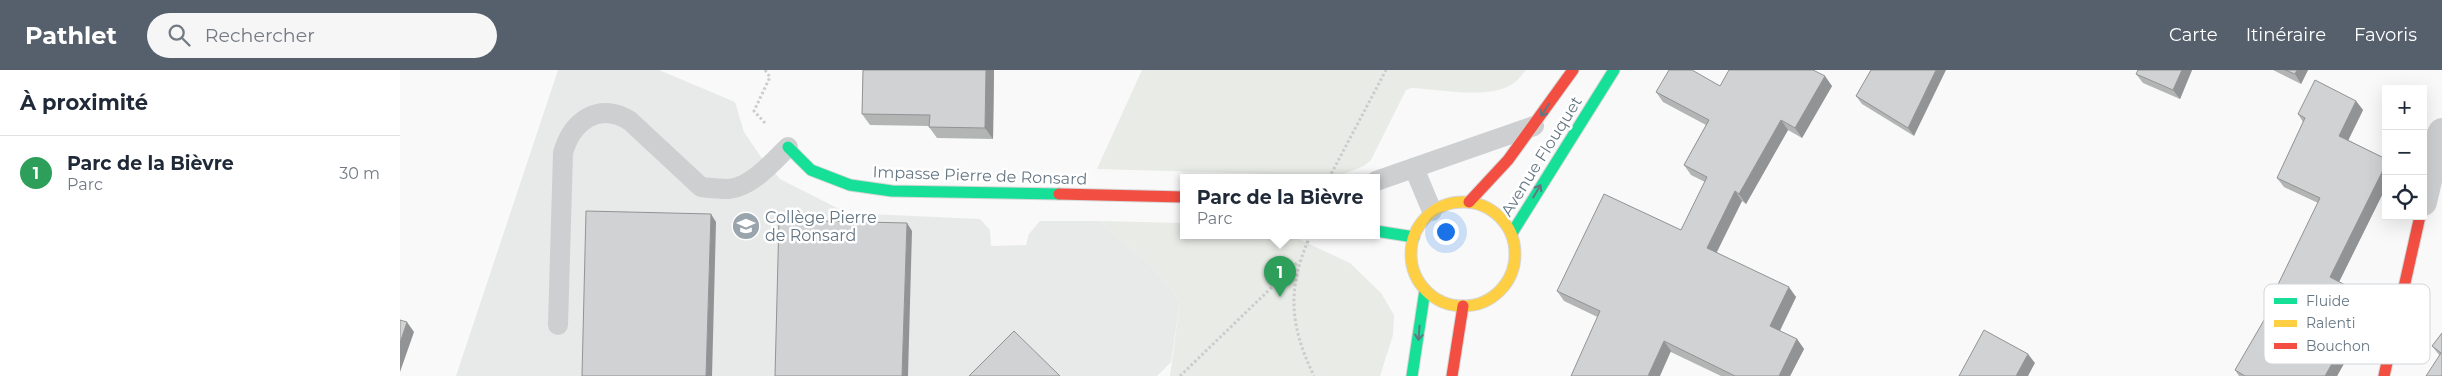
<!DOCTYPE html>
<html lang="fr">
<head>
<meta charset="utf-8">
<style>
  body { margin:0; font-family:Montserrat,sans-serif; background:#f6f6f7; color:#1f2937 }
  .controls { position:absolute; right:15px; top:15px; display:grid; overflow:hidden; border-radius:0px; box-shadow:0 5px 20px #0002 }
  .controls button { width:45px; height:45px; display:grid; place-items:center; padding:0; border:0; border-bottom:1px solid #e0e1e3; background:#fff; color:#1f2937; font:25px sans-serif }
  .you { position:absolute; left:1045px; top:161px; width:18px; height:18px; margin:-12px; border:4px solid #fff; border-radius:50%; background:#1a73e8; box-shadow:0 0 0 8px #1a73e833 }
  .badge { display:grid; place-items:center; width:32px; height:32px; border-radius:50%; background:#56606c; color:#fff; font-size:16px; font-weight:700 }
  .pin { position:absolute; translate:-50% -41px; filter:drop-shadow(0 1px 2px #0008) }
  .pin::after { content:''; position:absolute; top:26px; width:18px; height:15px; background:inherit; clip-path:polygon(0 0,100% 0,50% 100%) }
  .popup { position:absolute; left:780px; top:104px; width:200px; height:65px; box-sizing:border-box; display:grid; place-content:center; border-radius:0px; background:#fff; filter:drop-shadow(0 1px 4px #0005); font-size:16px; white-space:nowrap; color:#747a83 }
  .popup b { font-size:19px; color:#1f2937 }
  .popup::after { content:''; position:absolute; left:50%; top:100%; margin-left:-10px; border:10px solid transparent; border-top-color:#fff }
  .list { margin:0; padding:0; list-style:none }
  h2 { display:flex; justify-content:space-between; align-items:center; height:65px; margin:0; padding:0 20px; font-size:21px }
  h2 small { font-size:16px; font-weight:400; color:#747a83 }
  .list li { display:grid; grid-template-columns:32px 1fr auto; gap:15px; align-items:center; box-sizing:border-box; height:75px; padding:0 20px; border-top:1px solid #e0e1e3 }
  .list b { display:block; font-size:19px; white-space:nowrap }
  .list p { margin:0; font-size:16px; white-space:nowrap; color:#747a83 }
  .list em { font-size:16px; font-style:normal; color:#747a83 }
  .icon { flex:none; width:28px; height:28px; fill:none; stroke:currentColor; stroke-width:2; stroke-linecap:round; stroke-linejoin:round }
  .map { position:relative; flex:none; width:2042px; height:306px; overflow:hidden }
  header { display:flex; align-items:center; gap:30px; box-sizing:border-box; height:70px; padding:0 25px; background:#56606c; color:#fff }
  header strong { font-size:24px }
  nav { display:flex; gap:28px; margin-inline-start:auto; font-size:18px }
  .search { width:350px; height:45px; background:#f6f6f7; display:flex; align-items:center; gap:12px; box-sizing:border-box; padding:0 18px; border-radius:28px; color:#747a83; font-size:19px }
  main { display:flex }
  aside { flex:1; background:#fff }
  .map>svg:first-child { display:block }
  .built { fill:#e8e9e9 }
  .green { fill:#e8ebe6 }
  .lines { fill:none; stroke-linecap:round; stroke-linejoin:round }
  .fast-casing { stroke:#d5d6d7; stroke-width:13 }
  .slow-casing { stroke:#d5d6d7; stroke-width:13 }
  .jam-casing { stroke:#d5d6d7; stroke-width:13 }
  .path { stroke:#cbcccd; stroke-width:3; stroke-dasharray:2.5 2.5; stroke-linecap:butt }
  .lane { stroke:#cecfd0; stroke-width:20 }
  .street { stroke:#cecfd0; stroke-width:28 }
  .fast { stroke:#16e098; stroke-width:11 }
  .slow { stroke:#ffcf43; stroke-width:11 }
  .jam { stroke:#f24e42; stroke-width:11 }
  .wall { fill:#b3b5b5 }
  .shaded-wall { fill:#929394 }
  .building { fill:#d0d2d3; stroke:#929394 }
  .oneway { stroke:#657683 }
  .labels { text-anchor:middle; stroke-width:5; stroke-linejoin:round; paint-order:stroke }
  .street-label { font-size:16px; fill:#657683; stroke:#fff }
  .poi-label { font-size:16px; fill:#657683; stroke:#fff; text-anchor:start }
  .key { fill:#fff; stroke:#d1d6da; stroke-width:1 }
  .key-label { font-size:14px; fill:#657683 }
</style>
</head>
<body>
<header>
<strong>Pathlet</strong>
<div class="search"><svg class="icon" aria-label="search" viewBox="0 0 24 24"><circle cx="10" cy="10" r="6"/><path d="M15 15l6 6"/></svg>Rechercher</div>
<nav><a>Carte</a><a>Itinéraire</a><a>Favoris</a></nav>
</header>
<main>
<aside>
<h2>À proximité<small></small></h2>
<ul class="list">
<li><span class="badge" style="background:#2e9e5b">1</span><div><b>Parc de la Bièvre</b><p>Parc</p></div><em>30 m</em></li>
</ul>
</aside>
<div class="map">
<svg width="2042" height="306" viewBox="0 0 2042 306">
  <rect width="100%" height="100%" fill="#f9f9f9"/>
  <!-- built -->
  <polygon class="built" points="158,0 259,0 335,32 344,62 361,87 380,109 447,143 580,149 590,160 591,176 626,175 629,164 640,151 699,151 752,196 780,231 771,292 757,306 56,306"/>
  <!-- green -->
  <g class="green">
    <path d="M742,0h384c-5,6 -10,13 -17,16 -24,13 -71,3 -98,2l-5,2 -35,70 -7,6 -26,10 -241,-7z"/>
    <polygon points="699,151 784,153 784,166 892,166 950,193 981,223 994,245 993,265 980,306 770,306 780,231 752,196"/>
  </g>
  <g class="lines">
    <defs>
      <g id="fast">
        <polyline points="388,77 411,100 450,115 492,121 659,124"/>
        <polyline points="976,161 1014,167"/>
        <polyline points="1112,163 1214,0"/>
        <polyline points="1012,306 1025,220"/>
      </g>
      <circle id="slow" cx="1063" cy="184" r="52"/>
      <g id="jam">
        <polyline points="659,124 784,127"/>
        <polyline points="1069,132 1108,90 1173,0"/>
        <polyline points="1052,306 1063,236"/>
        <polyline points="1984,306 2020,146"/>
      </g>
    </defs>
    <!-- fast casing -->
    <use href="#fast" class="fast-casing"/>
    <!-- slow casing -->
    <use href="#slow" class="slow-casing"/>
    <!-- jam casing -->
    <use href="#jam" class="jam-casing"/>
    <!-- path -->
    <g class="path">
      <polyline points="365,0 370,7 354,41 365,53"/>
      <polyline points="929,108 986,0"/>
      <path d="M910,166c-23,53 -21,88 4,140"/>
      <polyline points="780,306 899,191"/>
    </g>
    <!-- lane -->
    <g class="lane">
      <polyline points="1014,98 1032,141"/>
      <polyline points="976,111 1134,56"/>
      <path d="M158,255l5,-172c9,-32 36,-52 67,-32l71,66c9,1 19,2 28,2 22,-2 44,-27 59,-42"/>
    </g>
    <!-- street -->
    <polyline class="street" points="2023,132 2037,72 2042,62"/>
    <!-- fast -->
    <use href="#fast" class="fast"/>
    <!-- slow -->
    <use href="#slow" class="slow"/>
    <!-- jam -->
    <use href="#jam" class="jam"/>
  </g>
  <!-- wall -->
  <g class="wall">
    <polygon points="463,0 594,0 593,69 537,68 529,57 529,56 470,55 462,44"/>
    <polygon points="1471,0 1514,66 1462,34 1456,26"/>
    <polygon points="1792,0 1780,29 1743,13 1736,4"/>
    <polygon points="1873,0 1908,0 1901,14"/>
    <polygon points="1432,16 1402,68 1388,60 1346,134 1342,131 1316,182 1396,227 1380,261 1397,269 1404,279 1390,306 1321,306 1164,231 1157,221 1281,160 1305,112 1291,105 1284,95 1306,55 1263,32 1256,22"/>
    <polygon points="1956,31 1963,40 1948,70 1986,89 1986,117 1939,212 1953,219 1960,228 1950,247 1963,260 1937,306 1839,306 1835,300 1873,235 1870,231 1918,133 1884,117 1877,108 1903,52 1898,44"/>
    <polygon points="2042,263 2042,306 2040,286 2032,276"/>
  </g>
  <!-- shaded-wall -->
  <g class="shaded-wall">
    <polygon points="586,0 594,0 593,69 585,58"/>
    <polygon points="1536,0 1546,0 1514,66 1508,58"/>
    <polygon points="1782,0 1792,0 1780,29 1773,20"/>
    <polygon points="1897,0 1908,0 1901,14 1895,4"/>
    <polygon points="1425,6 1432,16 1402,68 1395,58"/>
    <polygon points="1956,31 1963,40 1946,75 1939,66"/>
    <polygon points="1381,50 1388,60 1346,134 1339,124"/>
    <polygon points="1986,94 1986,117 1937,216 1930,207"/>
    <polygon points="1335,121 1342,131 1314,188 1307,178"/>
    <polygon points="311,144 316,152 312,306 306,306"/>
    <polygon points="507,153 512,161 508,306 502,306"/>
    <polygon points="1389,217 1396,227 1377,266 1370,256"/>
    <polygon points="1953,219 1960,228 1948,251 1942,242"/>
    <polygon points="1956,251 1963,260 1937,306 1925,306"/>
    <polygon points="7,252 14,262 0,302 0,273"/>
    <polygon points="1397,269 1404,279 1390,306 1379,306"/>
    <polygon points="1264,271 1271,281 1260,306 1248,306"/>
    <polygon points="1628,284 1635,293 1628,306 1616,306"/>
  </g>
  <!-- building -->
  <g class="building">
    <polygon points="463,0 586,0 585,58 529,57 530,45 462,44"/>
    <polygon points="1269,0 1292,0 1320,16 1329,0 1413,0 1425,6 1395,58 1381,50 1339,124 1335,121 1307,178 1389,217 1370,256 1397,269 1379,306 1335,306 1264,271 1248,306 1171,306 1200,241 1157,221 1204,124 1281,160 1307,107 1284,95 1309,50 1256,22"/>
    <polygon points="1471,0 1536,0 1508,58 1456,26"/>
    <polygon points="1738,0 1782,0 1773,20 1736,4"/>
    <polygon points="1885,0 1897,0 1895,4"/>
    <polygon points="1915,10 1956,31 1939,66 1986,89 1986,94 1930,207 1953,219 1942,242 1956,251 1925,306 1845,306 1835,300 1874,233 1870,231 1920,128 1877,108 1905,48 1898,44"/>
    <polygon points="186,141 311,144 306,306 182,306"/>
    <polygon points="379,150 507,153 502,306 375,306"/>
    <polygon points="0,250 7,252 0,273"/>
    <polygon points="1584,260 1628,284 1616,306 1559,306"/>
    <polygon points="614,261 660,306 569,306"/>
    <polygon points="2042,263 2042,306 2026,306 2041,283 2032,276"/>
  </g>
  <!-- one-way arrows -->
  <defs><path id="oneway-shaft" d="M-6 0H5M1.5-3L5.5 0L1.5 3" fill="none" stroke-width="1.6" stroke-linecap="round" stroke-linejoin="round" transform="scale(1.25)"/></defs>
  <g class="oneway">
    <use href="#oneway-shaft" transform="translate(1145 40) rotate(123)"/>
    <use href="#oneway-shaft" transform="translate(1137 121) rotate(-59)"/>
    <use href="#oneway-shaft" transform="translate(1019 263) rotate(94)"/>
  </g>
  <!-- icons -->
  <defs>
    <symbol id="school-disc" viewBox="-11 -11 22 22"><circle r="9.5" fill="#99a4ac" stroke="#fff"/><path d="M0-5L7-2L0 1L-7-2ZM-4 1L0 2.5L4 1V4Q0 6-4 4Z" fill="#fff"/></symbol>
  </defs>
  <g fill-rule="evenodd">
    <use href="#school-disc" x="330" y="140" width="32" height="32"/>
  </g>
  <g class="labels">
    <!-- street labels -->
    <g class="street-label">
      <text transform="translate(1141 86) rotate(-58)" y="6">Avenue Flouquet</text>
      <text transform="translate(580 105) rotate(2)" y="6">Impasse Pierre de Ronsard</text>
    </g>
    <!-- poi labels -->
    <g class="poi-label">
      <text x="365" y="153">Collège Pierre<tspan x="365" dy="18">de Ronsard</tspan></text>
    </g>
  </g>
  <!-- legend -->
  <rect x="1864" y="214" width="166" height="80" rx="8" class="key"/>
  <rect x="1874" y="228" width="23" height="6" fill="#16e098"/>
  <rect x="1874" y="250" width="23" height="7" fill="#ffcf43"/>
  <rect x="1874" y="273" width="23" height="6" fill="#f24e42"/>
  <g class="key-label">
    <text x="1906" y="236">Fluide</text>
    <text x="1906" y="258">Ralenti</text>
    <text x="1906" y="281">Bouchon</text>
  </g>
</svg>
<div class="controls">
<button>+</button>
<button>−</button>
<button><svg class="icon" aria-label="locate" viewBox="0 0 24 24"><circle cx="12" cy="12" r="6"/><path d="M12 2v4M12 18v4M2 12h4M18 12h4"/></svg></button>
</div>
<div class="you"></div>
<div class="pin badge" style="left:880px;top:227px;background:#2e9e5b">1</div>
<div class="popup"><b>Parc de la Bièvre</b>Parc</div>
</div>
</main>
</body>
</html>
